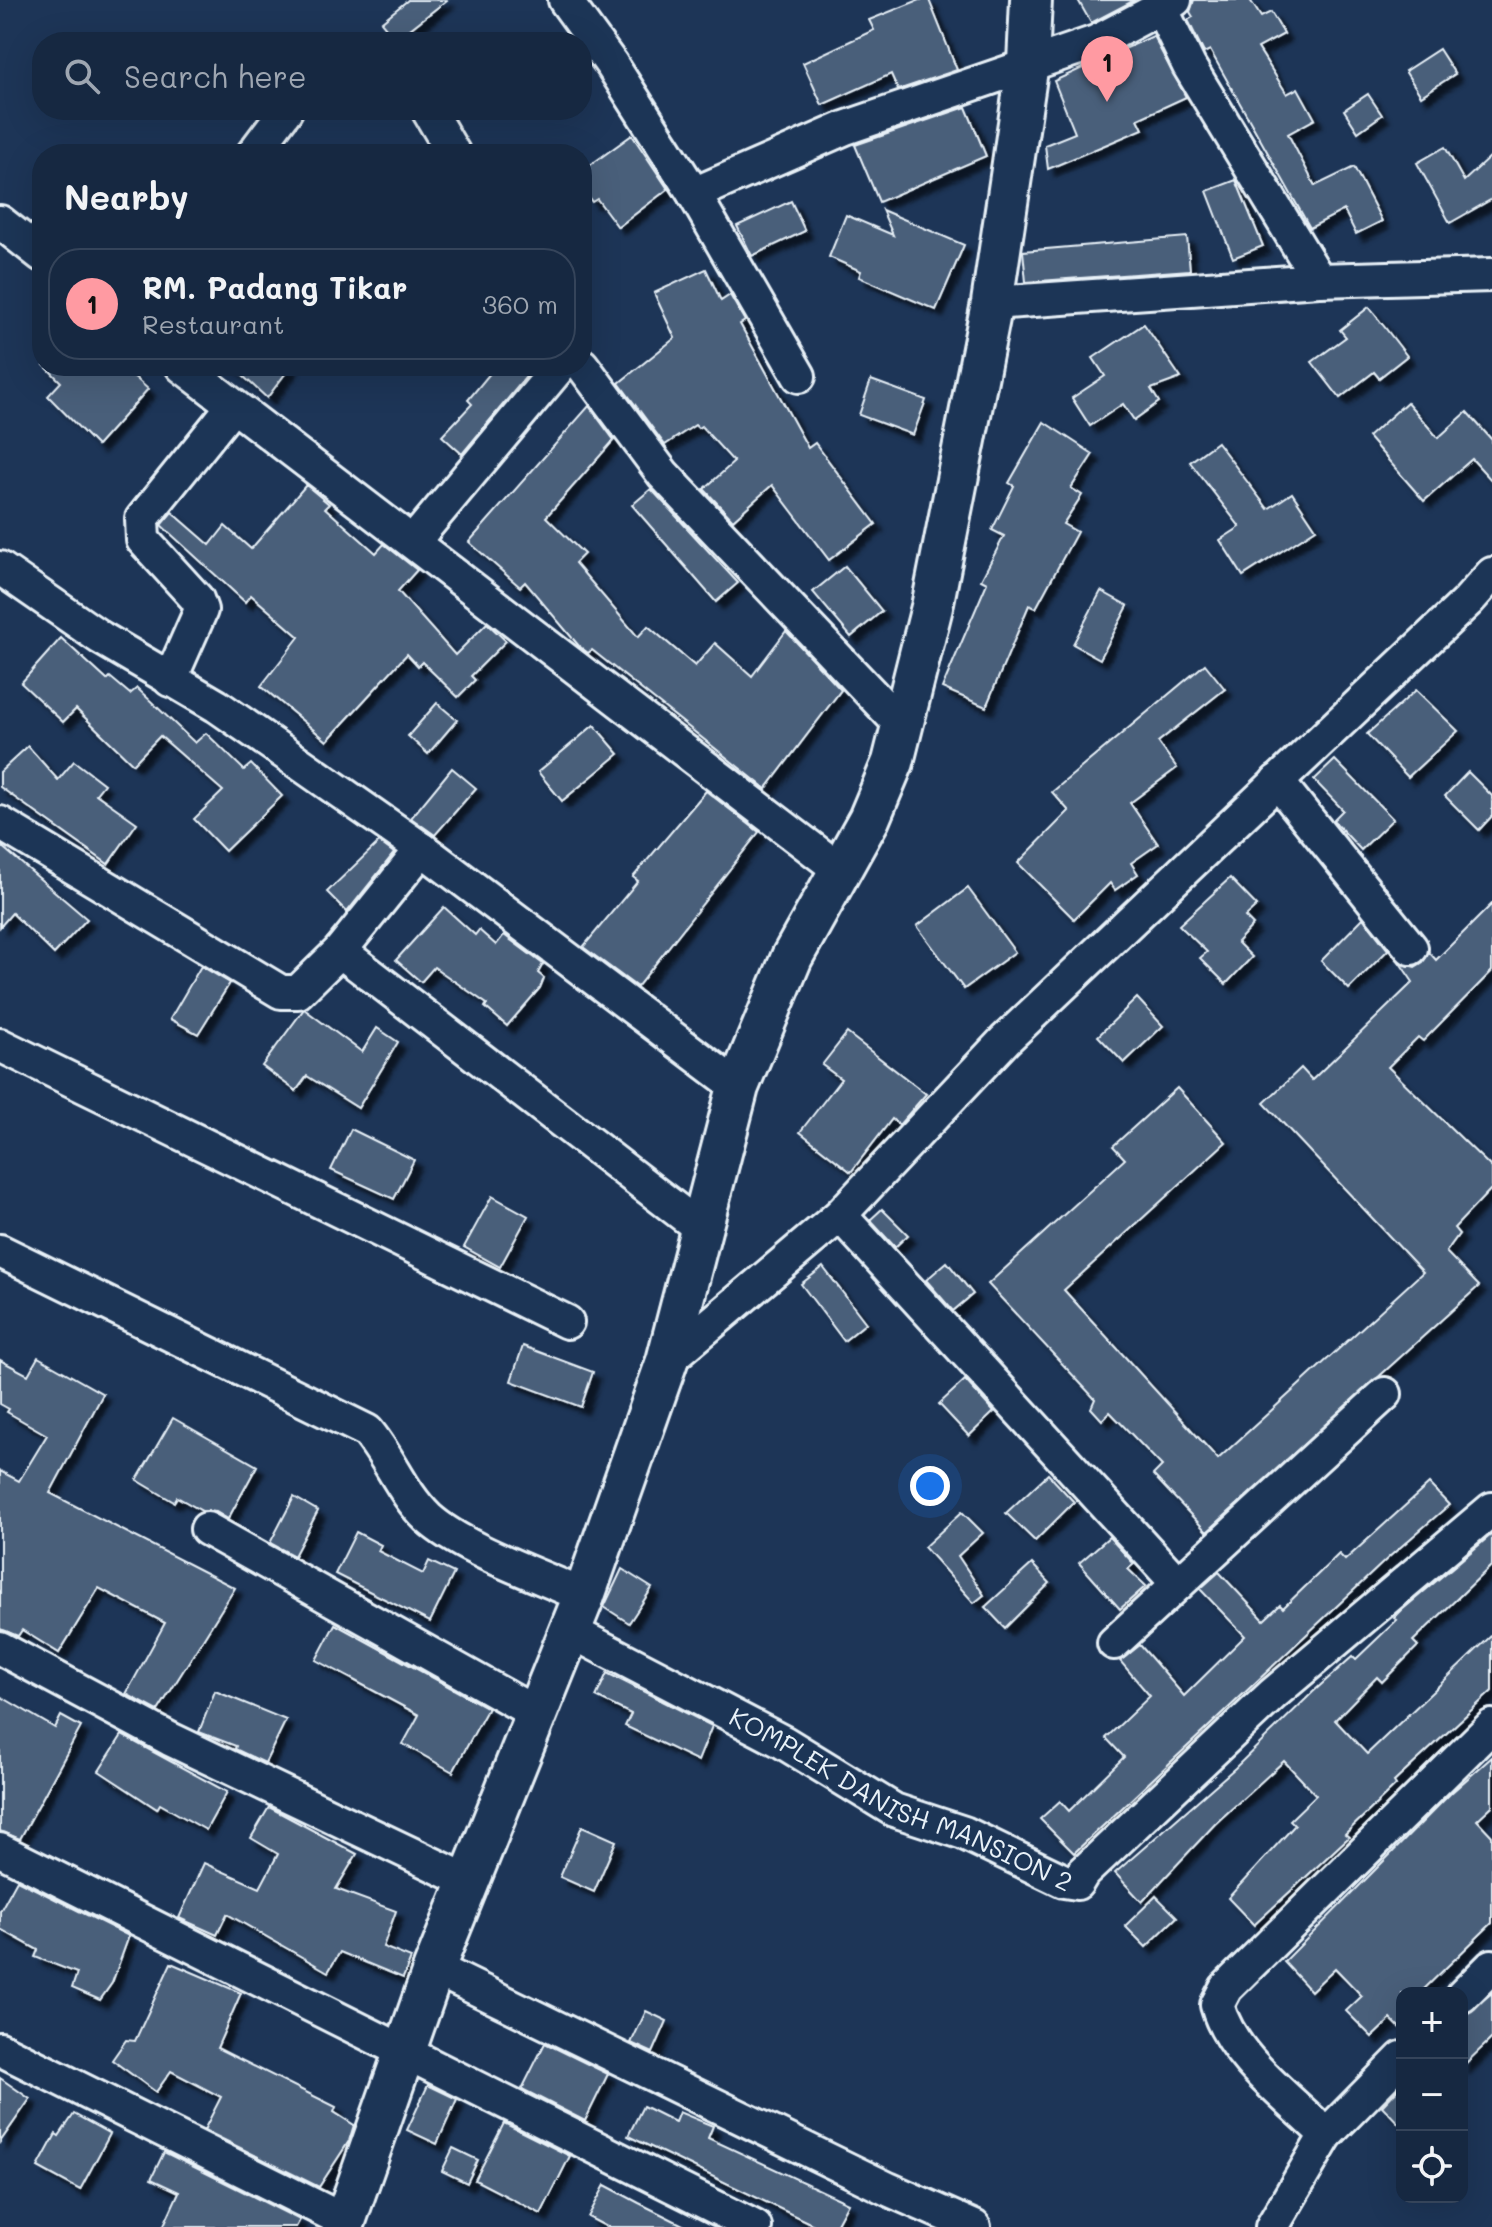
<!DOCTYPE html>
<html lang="en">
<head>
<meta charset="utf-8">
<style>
  body { margin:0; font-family:Mali,sans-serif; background:#23344c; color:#f1f3f6 }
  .controls { position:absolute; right:24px; bottom:24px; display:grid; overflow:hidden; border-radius:16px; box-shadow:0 8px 32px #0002 }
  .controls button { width:72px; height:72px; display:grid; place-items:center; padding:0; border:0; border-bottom:2px solid #35445a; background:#162841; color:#f1f3f6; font:40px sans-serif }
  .you { position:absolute; left:930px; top:1486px; width:28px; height:28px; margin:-20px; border:6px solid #fff; border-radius:50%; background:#1a73e8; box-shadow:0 0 0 12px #1a73e833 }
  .badge { display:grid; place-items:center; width:52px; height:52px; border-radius:50%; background:#ff9aa2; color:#111; font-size:26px; font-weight:700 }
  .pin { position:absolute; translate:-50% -66px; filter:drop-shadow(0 2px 4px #0008) }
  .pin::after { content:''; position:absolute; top:42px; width:28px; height:24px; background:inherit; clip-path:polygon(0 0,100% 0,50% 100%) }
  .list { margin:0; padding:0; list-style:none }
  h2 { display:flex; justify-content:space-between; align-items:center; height:104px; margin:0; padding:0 32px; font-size:34px }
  h2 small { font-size:26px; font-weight:400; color:#9ea6b1 }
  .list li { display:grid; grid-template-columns:52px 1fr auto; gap:24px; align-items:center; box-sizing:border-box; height:112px; margin:0 16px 16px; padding:0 16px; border:2px solid #35445a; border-radius:32px }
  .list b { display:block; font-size:30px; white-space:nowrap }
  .list p { margin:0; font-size:26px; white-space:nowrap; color:#9ea6b1 }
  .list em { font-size:26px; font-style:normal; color:#9ea6b1 }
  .icon { flex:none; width:44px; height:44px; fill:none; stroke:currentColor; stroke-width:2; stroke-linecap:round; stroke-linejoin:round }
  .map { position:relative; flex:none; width:1492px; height:2227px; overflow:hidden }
  .search { position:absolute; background:#162841; box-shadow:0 8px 32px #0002; left:32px; top:32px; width:560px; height:88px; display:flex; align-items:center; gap:20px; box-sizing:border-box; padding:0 28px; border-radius:32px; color:#9ea6b1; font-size:30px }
  .panel { position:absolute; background:#162841; box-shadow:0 8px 32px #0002; left:32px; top:144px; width:560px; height:232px; border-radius:32px }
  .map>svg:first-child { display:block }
  .building { fill:#495e7a; stroke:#e8f1f8; stroke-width:2; filter:url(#shadow) }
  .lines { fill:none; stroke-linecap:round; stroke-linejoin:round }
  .minor-casing { stroke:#e8f1f8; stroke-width:38 }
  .major-casing { stroke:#e8f1f8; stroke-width:46 }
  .minor { stroke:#1d3557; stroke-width:32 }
  .major { stroke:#1d3557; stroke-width:40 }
  .labels { text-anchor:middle; stroke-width:8; stroke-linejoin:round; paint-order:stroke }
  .street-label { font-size:26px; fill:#e8f1f8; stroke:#1d3557 }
</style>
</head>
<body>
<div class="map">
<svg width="1492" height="2227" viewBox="0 0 1492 2227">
  <defs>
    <filter id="shadow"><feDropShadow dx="7" dy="7" stdDeviation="2" flood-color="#0009"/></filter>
  </defs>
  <rect width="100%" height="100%" fill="#1d3557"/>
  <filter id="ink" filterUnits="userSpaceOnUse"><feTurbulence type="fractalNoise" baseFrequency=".0125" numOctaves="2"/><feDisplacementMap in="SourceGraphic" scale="16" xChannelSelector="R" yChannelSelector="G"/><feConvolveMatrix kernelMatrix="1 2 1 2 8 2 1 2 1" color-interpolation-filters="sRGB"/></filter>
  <g filter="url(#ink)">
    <!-- building -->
    <g class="building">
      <polygon points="408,0 447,0 396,40 381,22"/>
      <polygon points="919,0 929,0 957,70 898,90 891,74 822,105 803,63 874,30 869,20"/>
      <polygon points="1078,0 1135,0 1091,23"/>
      <polygon points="1194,0 1250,0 1261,17 1271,12 1284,34 1258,48 1287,94 1298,88 1315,119 1288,134 1315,186 1354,167 1382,221 1356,234 1344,210 1310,228 1210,50 1204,53 1188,20 1193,17 1190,12"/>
      <polygon points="1153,36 1186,97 1138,119 1143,129 1048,169 1045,145 1075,133 1054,81"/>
      <polygon points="1439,49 1455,74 1421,96 1405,71"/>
      <polygon points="1368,94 1382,115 1358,132 1344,110"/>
      <polygon points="966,107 986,156 879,202 855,145"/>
      <polygon points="632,135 668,189 618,227 597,199 592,202 582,188 582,171"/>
      <polygon points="1445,147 1464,181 1492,155 1492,199 1450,223 1417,163"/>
      <polygon points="1236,180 1263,246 1233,258 1207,191"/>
      <polygon points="791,201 805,231 752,256 737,226"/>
      <polygon points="882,210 964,245 936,310 859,277 861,271 829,257 846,215 893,235"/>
      <polygon points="1187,237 1190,270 1026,282 1023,251"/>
      <polygon points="706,269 721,301 730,295 745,321 740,324 808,448 815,443 876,524 829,560 772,485 733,520 704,489 734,462 701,426 698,428 695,425 665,445 619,383 675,338 654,293"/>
      <polygon points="1369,307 1407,356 1379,378 1374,372 1340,398 1312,362 1346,337 1340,330"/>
      <polygon points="1144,324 1181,378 1151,389 1159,402 1134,420 1123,404 1090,426 1072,398 1105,376 1093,358"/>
      <polygon points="45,366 122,366 148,389 97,446 48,396 61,382"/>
      <polygon points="232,366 291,366 267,398"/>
      <polygon points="496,366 535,366 462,454 442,436 472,404 468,400"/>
      <polygon points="871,380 926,400 913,435 859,415"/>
      <polygon points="1407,402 1438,438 1467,412 1492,440 1492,481 1472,459 1424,501 1368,437"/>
      <polygon points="589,406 614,440 546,517 584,554 575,563 638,637 648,626 695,666 715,643 752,676 786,631 841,690 766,789 592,650 588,653 579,646 525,582 520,587 469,542"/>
      <polygon points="1044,422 1093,454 1071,488 1082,495 1063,524 1077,532 1036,608 1029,605 986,707 942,688 987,583 981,580 1004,536 992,530 1014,486 1009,483"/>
      <polygon points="1217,442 1268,509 1292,493 1316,529 1243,576 1220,540 1240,527 1190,462"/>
      <polygon points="306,485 329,504 325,508 376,553 384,544 417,570 398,591 455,655 487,623 506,641 471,676 475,680 458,697 422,662 418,666 407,654 327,741 261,686 299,637 251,595 245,602 161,525 172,512 210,545 225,526 251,549"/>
      <polygon points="651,489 738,583 716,602 632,505"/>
      <polygon points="845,566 882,611 851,637 813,592"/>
      <polygon points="1101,591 1128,606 1100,659 1073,644"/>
      <polygon points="61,638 107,680 110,677 130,694 137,688 195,743 206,733 244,770 251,764 282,796 225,851 194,819 223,791 160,736 133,764 76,709 63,722 21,683"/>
      <polygon points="1205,664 1225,689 1158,742 1177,768 1130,803 1158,844 1131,863 1138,874 1115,890 1110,883 1074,919 1018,863 1069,811 1052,792"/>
      <polygon points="1416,690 1458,731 1408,777 1367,734"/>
      <polygon points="437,703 457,720 428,754 408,736"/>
      <polygon points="594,725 619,754 562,801 538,772"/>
      <polygon points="28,746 58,780 74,761 104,784 96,794 137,823 108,864 0,787 0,772"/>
      <polygon points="1335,760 1393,819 1361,850 1333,820 1343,810 1314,780"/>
      <polygon points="452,768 476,788 435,835 411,818"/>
      <polygon points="1468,772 1492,796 1492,816 1479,830 1445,796"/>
      <polygon points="706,791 759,832 637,987 583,947 638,881 633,877"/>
      <polygon points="379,842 394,853 347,912 327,892"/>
      <polygon points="0,845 87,919 54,954 12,913 0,927"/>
      <polygon points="1230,878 1257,906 1245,917 1253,925 1237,942 1252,957 1226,984 1200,958 1207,952 1179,925"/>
      <polygon points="968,888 1015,952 964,989 917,926"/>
      <polygon points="1492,904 1492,971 1423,1041 1418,1037 1388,1067 1492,1168 1492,1188 1454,1228 1459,1234 1446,1252 1479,1286 1207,1532 1153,1475 1162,1466 1110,1412 1102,1420 1091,1408 1095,1399 988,1284 1125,1159 1113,1146 1177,1088 1226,1142 1064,1290 1218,1459 1423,1272 1264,1103 1301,1068 1312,1080 1413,982 1400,963 1415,967 1423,962 1429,952 1436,960"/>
      <polygon points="444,907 475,935 479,930 496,945 504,935 543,964 538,973 544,978 540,988 507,1026 485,1007 487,1004 434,967 421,982 396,960"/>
      <polygon points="1363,918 1388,950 1349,989 1321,961"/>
      <polygon points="201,966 230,983 198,1034 170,1019"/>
      <polygon points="1137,998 1163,1026 1124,1063 1098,1036"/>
      <polygon points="304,1009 362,1052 377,1028 398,1042 358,1108 307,1076 296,1091 262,1066"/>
      <polygon points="847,1033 926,1094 899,1125 892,1119 851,1172 800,1132 841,1079 822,1065"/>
      <polygon points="351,1129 414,1160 394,1199 331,1170"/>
      <polygon points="492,1196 528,1216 500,1267 464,1247"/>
      <polygon points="882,1209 908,1235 895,1247 870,1220"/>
      <polygon points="947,1262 973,1294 953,1311 926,1280"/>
      <polygon points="823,1267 866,1323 844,1341 801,1284"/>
      <polygon points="523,1346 593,1372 581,1407 511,1381"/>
      <polygon points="38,1357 103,1394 50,1493 235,1588 158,1711 126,1694 165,1623 99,1588 59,1653 22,1630 18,1636 0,1629 0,1471 19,1481 47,1435 7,1412 9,1409 0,1404 0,1360 28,1375"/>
      <polygon points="965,1380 994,1412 969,1436 939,1404"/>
      <polygon points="173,1418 257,1466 228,1519 216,1512 202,1511 177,1497 174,1502 137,1480"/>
      <polygon points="1048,1474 1074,1502 1035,1541 1006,1513"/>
      <polygon points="1429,1484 1449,1505 1388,1558 1074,1853 1040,1819 1060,1801 1069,1811 1124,1757 1106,1738 1150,1696 1120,1661 1140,1645 1184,1696 1245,1636 1200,1589 1219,1572 1264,1620 1280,1605 1283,1608 1339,1554 1345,1560"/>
      <polygon points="294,1497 318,1511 294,1556 270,1543"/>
      <polygon points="962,1512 983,1533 958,1556 984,1595 974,1603 924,1547"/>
      <polygon points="356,1532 381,1545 378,1551 423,1574 429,1561 454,1573 430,1622 335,1574"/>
      <polygon points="1492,1534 1492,1565 1413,1641 1418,1646 1382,1682 1377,1677 1335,1720 1367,1754 1492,1635 1492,1691 1394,1782 1396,1785 1345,1834 1349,1837 1254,1925 1228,1898 1295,1825 1290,1820 1316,1795 1284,1761 1215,1824 1142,1902 1115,1873 1235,1768 1313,1692 1353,1656 1356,1659 1397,1620 1394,1618 1402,1610"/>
      <polygon points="1109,1537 1134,1564 1128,1569 1146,1586 1120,1609 1079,1563"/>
      <polygon points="1032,1564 1050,1583 1005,1628 985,1607"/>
      <polygon points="622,1569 652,1588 629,1623 604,1607"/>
      <polygon points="335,1624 488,1708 453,1772 403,1744 419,1715 316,1660"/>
      <polygon points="607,1673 712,1726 698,1761 625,1726 631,1714 596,1697"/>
      <polygon points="215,1691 286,1720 265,1763 235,1749 236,1746 199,1732"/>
      <polygon points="0,1696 55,1728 61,1716 81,1727 20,1839 0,1831"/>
      <polygon points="122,1735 227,1792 206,1830 160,1804 157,1809 99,1771"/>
      <polygon points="1492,1757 1492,1806 1477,1820 1492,1836 1492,1923 1420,1993 1402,1993 1402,2030 1391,2019 1372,2037 1346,2011 1362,1996 1335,1968 1311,1991 1284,1962 1451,1793"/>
      <polygon points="269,1807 357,1854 336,1889 396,1911 383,1947 411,1958 403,1978 340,1952 328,1972 227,1914 217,1935 179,1918 204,1863 260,1888 278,1854 251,1838"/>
      <polygon points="582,1826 616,1841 594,1892 560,1877"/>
      <polygon points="17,1880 129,1936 112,1983 100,2000 72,1988 77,1973 35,1957 38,1950 0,1929 0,1911"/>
      <polygon points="1156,1896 1177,1917 1146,1947 1125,1926"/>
      <polygon points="171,1963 241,1993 217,2048 336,2107 334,2112 354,2125 349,2141 319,2187 204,2130 221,2097 171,2071 156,2092 112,2060 126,2040 135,2041"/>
      <polygon points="1492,1993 1492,2038 1462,2067 1462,2017"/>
      <polygon points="646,2011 667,2021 653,2053 631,2043"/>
      <polygon points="545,2043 608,2074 585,2121 522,2089"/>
      <polygon points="0,2078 30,2099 0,2142"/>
      <polygon points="428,2085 457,2099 437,2144 407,2130"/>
      <polygon points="1402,2085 1402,2127 1382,2106"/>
      <polygon points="643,2106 675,2122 679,2112 713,2126 708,2138 848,2203 835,2227 818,2227 628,2136"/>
      <polygon points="74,2114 110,2134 80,2190 38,2167 56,2134 59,2136"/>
      <polygon points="504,2123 570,2156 541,2214 475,2180"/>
      <polygon points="453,2148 478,2160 467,2183 442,2171"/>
      <polygon points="164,2152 300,2220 296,2227 163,2227 179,2192 151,2179"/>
      <polygon points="605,2185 639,2203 687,2227 607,2227 588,2217"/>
    </g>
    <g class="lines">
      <defs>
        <g id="minor">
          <polyline points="565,0 612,65 694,194 845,128 1096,42 1175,0"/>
          <polyline points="1161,8 1189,66 1319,280"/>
          <polyline points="428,110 454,154"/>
          <polyline points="253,154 286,110"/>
          <polyline points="694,194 799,376"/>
          <polyline points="0,222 42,255"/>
          <polyline points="992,303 1319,280 1492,275"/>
          <polyline points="582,365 663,474 902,726"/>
          <polyline points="182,366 840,870"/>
          <polyline points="413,542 560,366"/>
          <polyline points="0,568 101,638 217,706 279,749 422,849 738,1087"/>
          <polyline points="170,680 201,610 197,599 143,540 142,519 233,406"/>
          <polyline points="1277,781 1411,948"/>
          <polyline points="0,823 266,983 281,992 298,992 340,951 422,849"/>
          <polyline points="340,951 703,1230"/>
          <polyline points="0,1045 567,1322"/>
          <polyline points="840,1215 1178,1584 1385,1394"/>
          <path d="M0,1251l367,180c23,27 35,62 61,87 35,32 111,57 156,78"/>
          <polyline points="667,1361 840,1215 1005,1040 1468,601 1492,574"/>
          <polyline points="207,1529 537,1714"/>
          <path id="s1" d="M570,1631l213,111 111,68 70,23 100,48 13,2 6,-10 190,-179 219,-185"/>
          <polyline points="1114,1643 1178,1584"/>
          <polyline points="0,1648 170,1739 470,1882"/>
          <polyline points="0,1850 755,2227"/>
          <polyline points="434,1968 888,2189 974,2227"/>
          <polyline points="1462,1996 1492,1966"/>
          <polyline points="0,2049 345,2221"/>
          <path d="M1326,2135c-38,-38 -94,-77 -109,-130l9,-17 266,-262"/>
          <polyline points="1272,2227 1326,2135 1402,2058"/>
        </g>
        <polyline id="major" points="343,2227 434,1968 584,1596 667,1361 738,1087 792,957 869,819 893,762 932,607 992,303 1028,63 1031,0"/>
      </defs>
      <!-- minor casing -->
      <use href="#minor" class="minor-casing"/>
      <!-- major casing -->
      <use href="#major" class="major-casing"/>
      <!-- minor -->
      <use href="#minor" class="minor"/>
      <!-- major -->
      <use href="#major" class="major"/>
    </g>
  </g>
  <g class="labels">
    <!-- street labels -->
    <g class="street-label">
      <text dy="9" stroke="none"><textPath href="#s1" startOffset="372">KOMPLEK DANISH MANSION 2</textPath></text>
    </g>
  </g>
</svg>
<div class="controls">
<button>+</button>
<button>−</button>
<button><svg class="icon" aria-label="locate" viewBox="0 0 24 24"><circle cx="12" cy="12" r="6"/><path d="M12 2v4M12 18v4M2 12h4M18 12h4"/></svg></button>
</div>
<div class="you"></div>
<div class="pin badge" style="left:1107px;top:102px">1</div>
<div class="search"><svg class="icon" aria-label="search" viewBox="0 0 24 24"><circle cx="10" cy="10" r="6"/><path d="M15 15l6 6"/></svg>Search here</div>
<section class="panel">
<h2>Nearby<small></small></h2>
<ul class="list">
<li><span class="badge">1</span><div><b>RM. Padang Tikar</b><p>Restaurant</p></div><em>360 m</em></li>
</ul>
</section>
</div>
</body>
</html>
